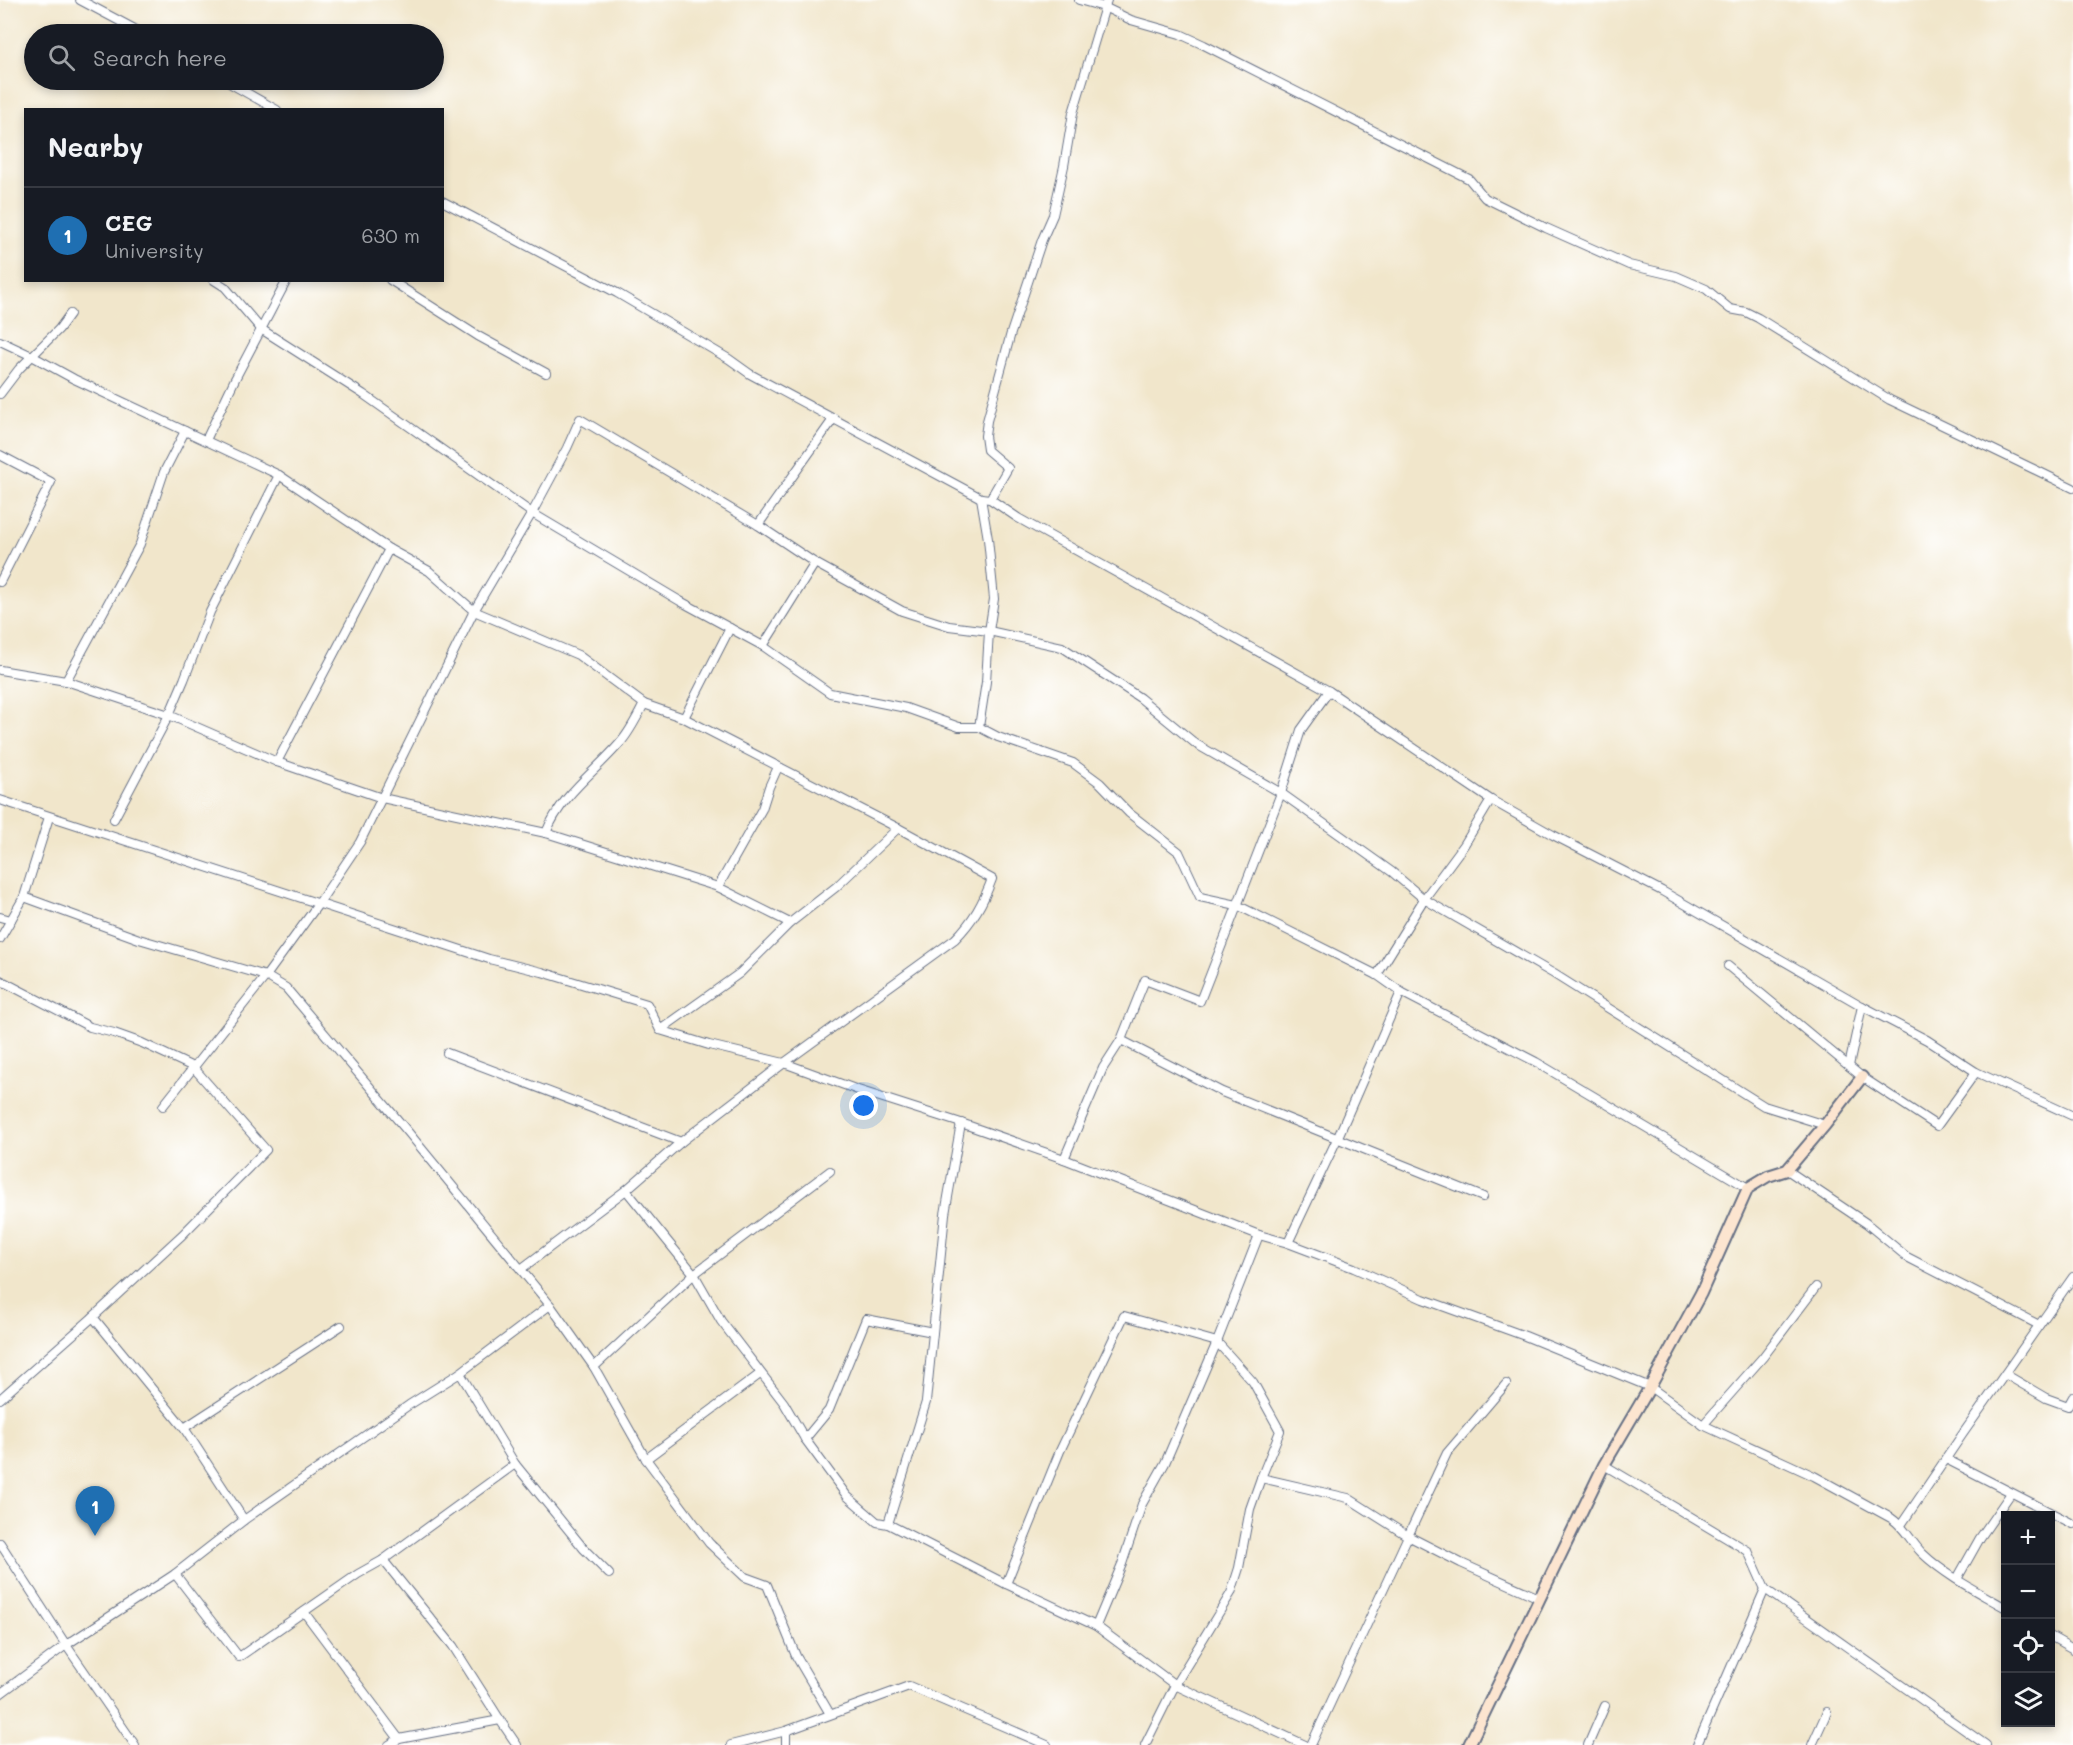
<!DOCTYPE html>
<html lang="en">
<head>
<meta charset="utf-8">
<style>
  body { margin:0; font-family:Mali,sans-serif; background:#20242c; color:#f1f3f6 }
  .controls { position:absolute; right:18px; bottom:18px; display:grid; overflow:hidden; border-radius:0px; box-shadow:0 3px 9px #0003 }
  .controls button { width:54px; height:54px; display:grid; place-items:center; padding:0; border:0; border-bottom:2px solid #363941; background:#171b24; color:#f1f3f6; font:30px sans-serif }
  .you { position:absolute; left:864px; top:1106px; width:21px; height:21px; margin:-15px; border:4px solid #fff; border-radius:50%; background:#1a73e8; box-shadow:0 0 0 9px #1a73e833 }
  .badge { display:grid; place-items:center; width:39px; height:39px; border-radius:50%; background:#1f6fb2; color:#fff; font-size:20px; font-weight:700 }
  .pin { position:absolute; translate:-50% -50px; filter:drop-shadow(0 2px 3px #0008) }
  .pin::after { content:''; position:absolute; top:32px; width:21px; height:18px; background:inherit; clip-path:polygon(0 0,100% 0,50% 100%) }
  .list { margin:0; padding:0; list-style:none }
  h2 { display:flex; justify-content:space-between; align-items:center; height:78px; margin:0; padding:0 24px; font-size:26px }
  h2 small { font-size:20px; font-weight:400; color:#9ea1a6 }
  .list li { display:grid; grid-template-columns:39px 1fr auto; gap:18px; align-items:center; box-sizing:border-box; height:96px; padding:0 24px; border-top:2px solid #363941 }
  .list b { display:block; font-size:22px; white-space:nowrap }
  .list p { margin:0; font-size:20px; white-space:nowrap; color:#9ea1a6 }
  .list em { font-size:20px; font-style:normal; color:#9ea1a6 }
  .icon { flex:none; width:33px; height:33px; fill:none; stroke:currentColor; stroke-width:2; stroke-linecap:round; stroke-linejoin:round }
  .map { position:relative; flex:none; width:2073px; height:1745px; overflow:hidden }
  .search { position:absolute; background:#171b24; box-shadow:0 3px 9px #0003; left:24px; top:24px; width:420px; height:66px; display:flex; align-items:center; gap:15px; box-sizing:border-box; padding:0 21px; border-radius:33px; color:#9ea1a6; font-size:22px }
  .panel { position:absolute; background:#171b24; box-shadow:0 3px 9px #0003; left:24px; top:108px; width:420px; height:174px; border-radius:0px }
  .map>svg:first-child { display:block }
  .lines { fill:none; stroke-linecap:round; stroke-linejoin:round }
  .street-casing { stroke:#666f84; stroke-width:10 }
  .secondary-casing { stroke:#666f84; stroke-width:14 }
  .street { stroke:#fff; stroke-width:8 }
  .secondary { stroke:#fce5d0; stroke-width:10 }
</style>
</head>
<body>
<div class="map">
<svg width="2073" height="1745" viewBox="0 0 2073 1745">
  <rect width="100%" height="100%" fill="#fff"/>
  <filter id="ink" filterUnits="userSpaceOnUse"><feTurbulence type="fractalNoise" baseFrequency=".0167" numOctaves="2"/><feDisplacementMap in="SourceGraphic" scale="12" xChannelSelector="R" yChannelSelector="G"/><feConvolveMatrix kernelMatrix="1 2 1 2 8 2 1 2 1" color-interpolation-filters="sRGB"/></filter>
  <filter id="wash" filterUnits="userSpaceOnUse"><feTurbulence type="fractalNoise" baseFrequency=".008" numOctaves="4" result="noise"/><feDisplacementMap in="SourceGraphic" scale="24" xChannelSelector="R" yChannelSelector="G"/><feGaussianBlur stdDeviation="1.35" result="paint"/><feColorMatrix in="noise" values="0 0 0 0 0 0 0 0 0 0 0 0 0 0 0 0 0 1.4 0 .05"/><feComposite in="paint" operator="in"/></filter>
  <g filter="url(#wash)">
    <rect width="100%" height="100%" fill="#f1e6cb"/>
  </g>
  <g filter="url(#ink)">
    <g class="lines">
      <defs>
        <g id="street">
          <polyline points="80,0 144,34"/>
          <polyline points="1079,0 1104,7 1131,20 1180,34 1204,45 1469,179 1485,198 1546,228 1629,265 1676,276 1706,289 1730,309 1746,312 1758,318 1890,400 2073,488"/>
          <polyline points="224,80 277,110"/>
          <polyline points="442,201 617,293 729,359 750,374 981,498 990,499 1018,518 1329,691 1491,800 1553,835 1662,891 1862,1006 1927,1040 1976,1072 2073,1116"/>
          <polyline points="214,280 225,287 261,329 363,394 532,513 680,601 763,646 830,693 906,708 959,727 979,727 998,737 1073,763 1100,783 1129,813 1179,852 1200,897 1237,905 1377,975 1401,992 1536,1062 1748,1188"/>
          <polyline points="390,280 478,336 546,373"/>
          <path d="M0,341l32,15 42,23 205,96 110,74 40,22 45,40 104,44 66,49 40,14 214,110 94,51c-9,24 -19,42 -37,60l-171,124 -103,79 -55,48 -105,79"/>
          <polyline points="0,394 19,369 59,329 70,314"/>
          <polyline points="206,440 235,379 287,280"/>
          <polyline points="0,455 51,482 0,582"/>
          <polyline points="990,499 1008,468 987,450 985,436 987,421 1011,333 1042,240 1053,215 1064,166 1073,113 1107,0"/>
          <polyline points="758,525 834,418"/>
          <polyline points="763,646 815,563"/>
          <polyline points="0,670 66,681 169,715 277,762 382,798 546,833 718,887 790,923"/>
          <polyline points="66,681 140,544 164,472 185,431"/>
          <polyline points="684,718 730,628"/>
          <polyline points="979,727 986,682 989,631 994,599 988,539 981,498"/>
          <polyline points="277,762 389,549"/>
          <path d="M0,800l489,159 53,13 105,32 13,26 49,15 75,18 74,27 103,33 103,36 195,76 29,8 66,25 69,31 102,37 125,51 53,38 111,51 77,42c15,10 19,23 31,35 24,23 56,39 84,55"/>
          <polyline points="114,819 169,715 184,680 210,612 279,475"/>
          <path d="M546,833c15,-38 48,-60 74,-90 10,-11 17,-26 24,-39"/>
          <polyline points="718,887 762,809 769,787 778,767"/>
          <polyline points="24,897 139,939 266,976 286,988 408,1132 550,1305 594,1367 646,1459 709,1543 745,1577 767,1585 796,1656 830,1714"/>
          <polyline points="0,917 11,920"/>
          <polyline points="0,939 24,897 49,817"/>
          <polyline points="1728,966 1862,1077 1937,1126 1976,1072"/>
          <polyline points="1377,975 1424,899 1464,845 1491,800"/>
          <polyline points="0,980 90,1027 114,1033 142,1043 193,1067 266,1150 182,1235 93,1317"/>
          <polyline points="660,1030 740,973 790,923 836,887 898,828"/>
          <polyline points="1121,1040 1222,1092 1483,1197"/>
          <polyline points="447,1053 681,1142"/>
          <polyline points="1849,1066 1862,1006"/>
          <polyline points="163,1106 266,976 319,903 360,842 474,611 532,513 567,448 580,419 758,525 815,563 902,611 949,626 989,631 1062,647 1140,698 1196,744 1281,793 1392,872 1424,899 1554,974 1764,1106 1825,1125"/>
          <polyline points="1064,1159 1103,1068 1121,1040 1145,980 1200,1001 1281,793 1301,730 1329,691"/>
          <polyline points="1787,1170 1866,1223 1907,1257 2039,1325"/>
          <polyline points="626,1190 694,1274 721,1321 784,1403 805,1439 847,1496 877,1522 888,1524 1006,1584 1096,1626 1175,1685 1305,1745"/>
          <polyline points="1288,1243 1338,1137 1401,992"/>
          <polyline points="594,1367 694,1274 830,1171"/>
          <polyline points="460,1373 515,1464 584,1549 609,1574"/>
          <polyline points="2005,1374 2046,1398 2068,1406 2073,1397"/>
          <polyline points="0,1399 93,1317 184,1428 244,1520"/>
          <polyline points="1703,1425 1763,1357 1816,1287"/>
          <polyline points="184,1428 341,1326"/>
          <polyline points="805,1439 829,1410 866,1319 933,1332"/>
          <polyline points="646,1459 760,1374"/>
          <polyline points="1946,1459 2073,1524"/>
          <polyline points="1604,1465 1748,1551 1765,1589 1986,1745"/>
          <polyline points="1261,1478 1348,1498 1408,1536 1447,1453 1506,1384"/>
          <polyline points="888,1524 926,1402 945,1214 961,1123"/>
          <polyline points="1901,1525 1962,1435 2073,1277"/>
          <polyline points="0,1543 66,1645 135,1745"/>
          <polyline points="383,1560 453,1646 500,1720"/>
          <polyline points="175,1574 239,1657 358,1574 383,1560 515,1464"/>
          <polyline points="1957,1579 1980,1538 2011,1493"/>
          <polyline points="1006,1584 1060,1451 1124,1316 1217,1342 1253,1382 1280,1431 1261,1478 1250,1509 1239,1568 1231,1593 1175,1685 1145,1745"/>
          <polyline points="304,1612 399,1739 500,1720 517,1745"/>
          <polyline points="1096,1626 1122,1564 1142,1504 1165,1463 1217,1342 1259,1235"/>
          <polyline points="2050,1636 2073,1649"/>
          <polyline points="0,1694 66,1645 175,1574 244,1520 409,1405 460,1373 550,1305"/>
          <polyline points="786,1731 786,1745"/>
          <polyline points="389,1745 399,1739"/>
          <polyline points="731,1745 786,1731 909,1686 1047,1745"/>
          <polyline points="1311,1745 1408,1536 1461,1563 1539,1598"/>
          <polyline points="1588,1745 1605,1706"/>
          <polyline points="1697,1745 1765,1589"/>
          <polyline points="1812,1745 1827,1712"/>
        </g>
        <polyline id="secondary" points="1469,1745 1604,1465 1650,1387 1701,1293 1748,1188 1768,1176 1787,1170 1825,1125 1862,1077"/>
      </defs>
      <!-- street casing -->
      <use href="#street" class="street-casing"/>
      <!-- secondary casing -->
      <use href="#secondary" class="secondary-casing"/>
      <!-- street -->
      <use href="#street" class="street"/>
      <!-- secondary -->
      <use href="#secondary" class="secondary"/>
    </g>
  </g>
</svg>
<div class="controls">
<button>+</button>
<button>−</button>
<button><svg class="icon" aria-label="locate" viewBox="0 0 24 24"><circle cx="12" cy="12" r="6"/><path d="M12 2v4M12 18v4M2 12h4M18 12h4"/></svg></button>
<button><svg class="icon" aria-label="layers" viewBox="0 0 24 24"><path d="M12 4l9 5-9 5-9-5zM3 14l9 5 9-5"/></svg></button>
</div>
<div class="you"></div>
<div class="pin badge" style="left:95px;top:1536px">1</div>
<div class="search"><svg class="icon" aria-label="search" viewBox="0 0 24 24"><circle cx="10" cy="10" r="6"/><path d="M15 15l6 6"/></svg>Search here</div>
<section class="panel">
<h2>Nearby<small></small></h2>
<ul class="list">
<li><span class="badge">1</span><div><b>CEG</b><p>University</p></div><em>630 m</em></li>
</ul>
</section>
</div>
</body>
</html>
